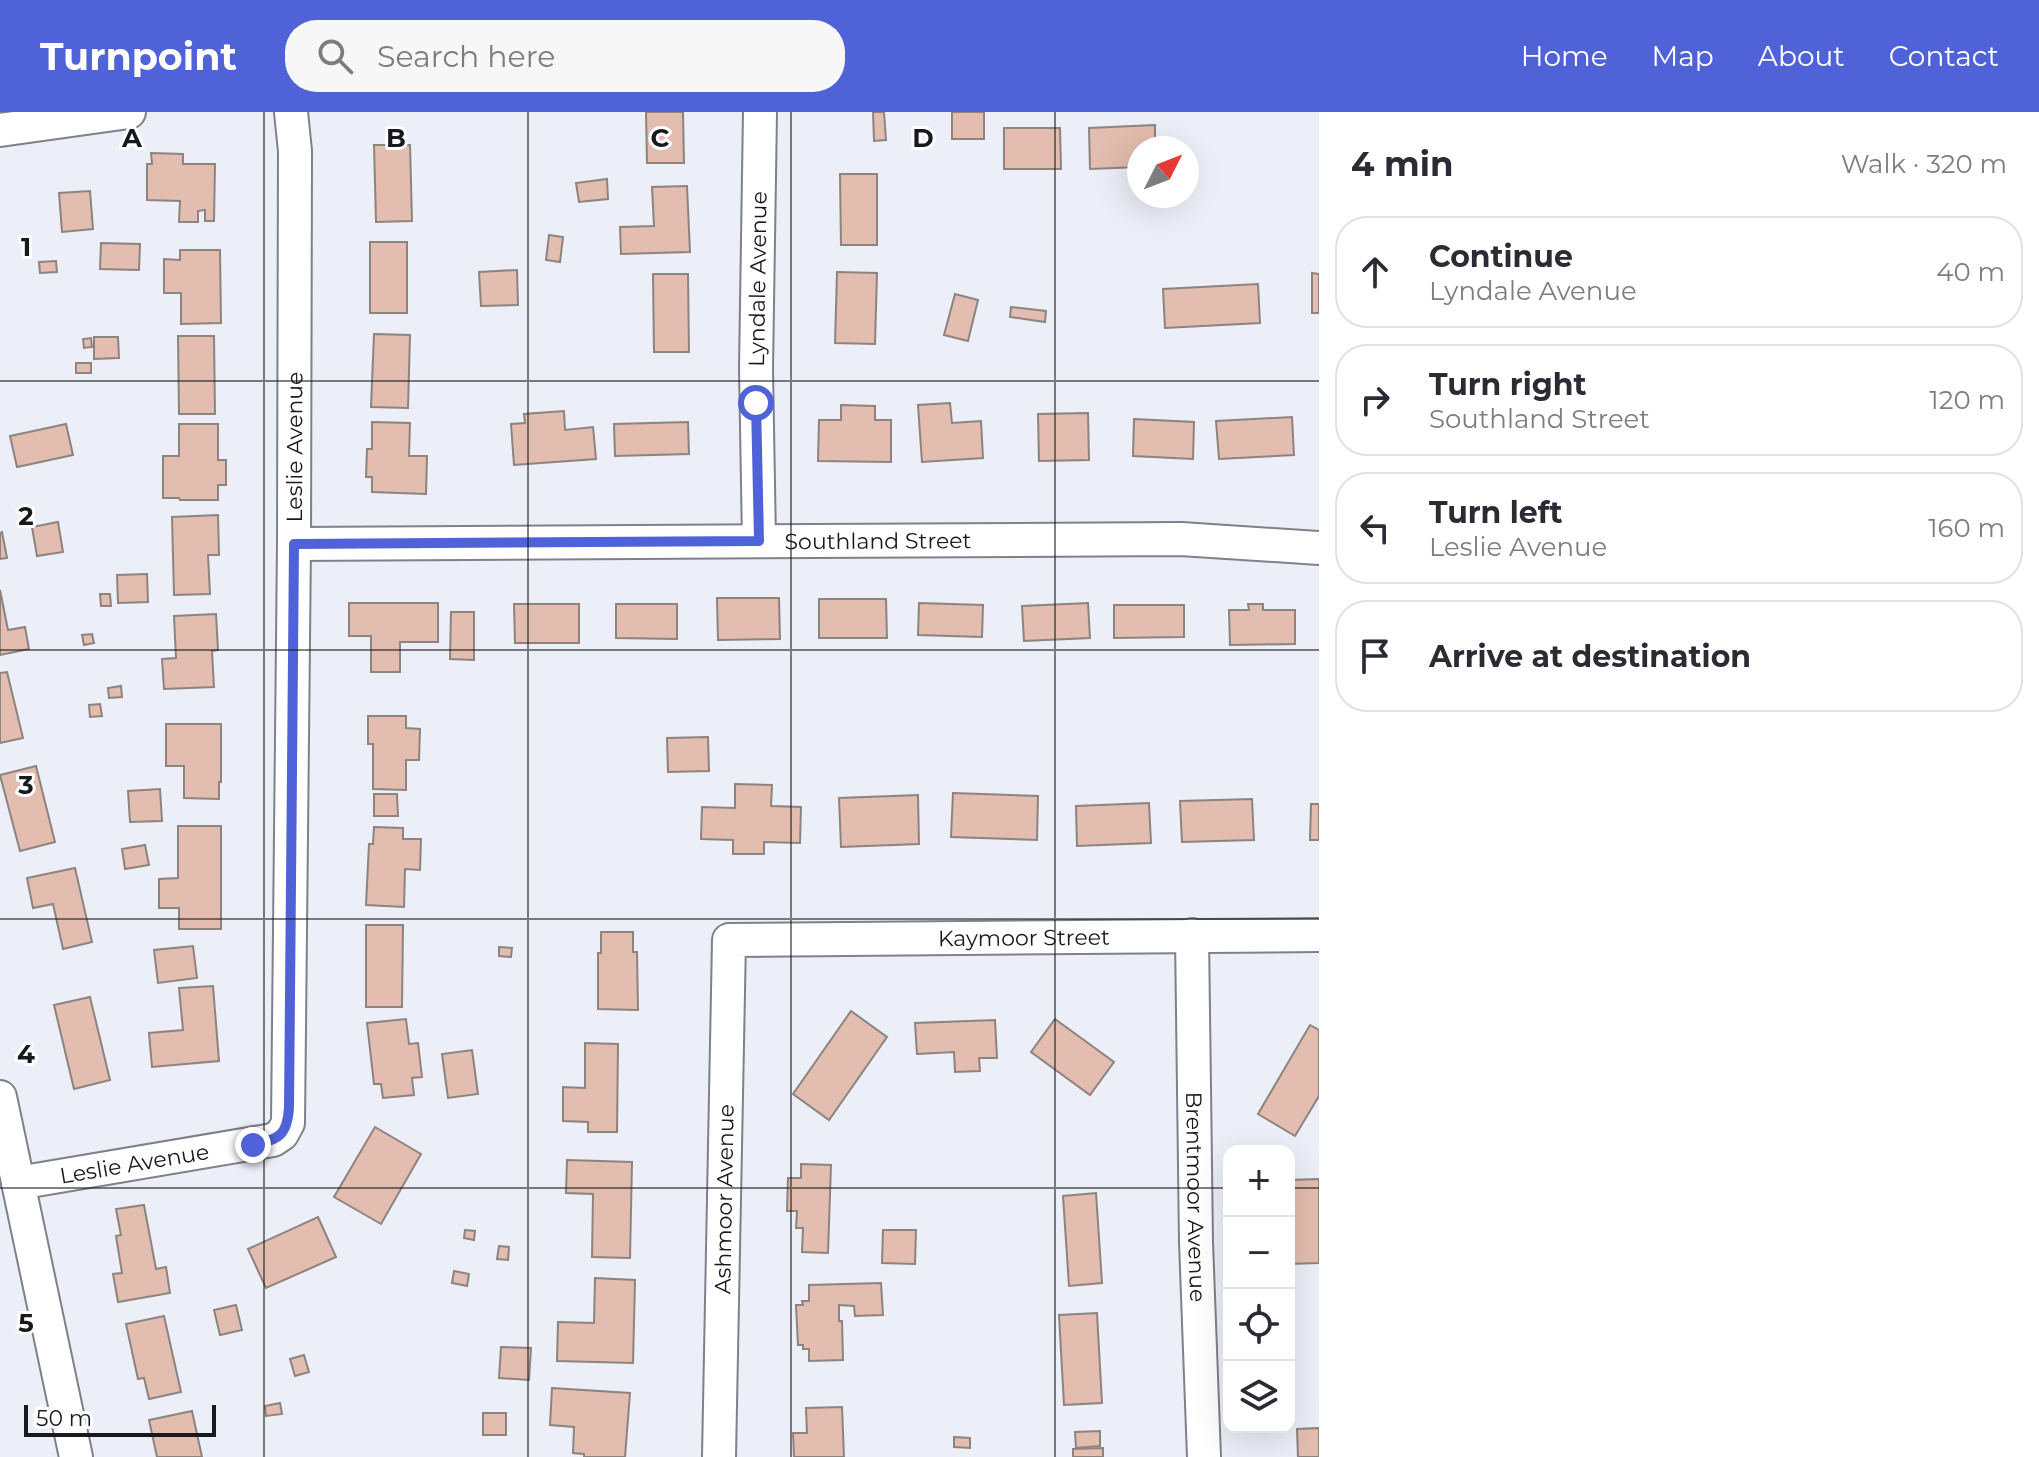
<!DOCTYPE html>
<html lang="en">
<head>
<meta charset="utf-8">
<style>
  body { margin:0; font-family:Montserrat,sans-serif; background:#f7f7f7; color:#2b2b33 }
  .controls { position:absolute; right:24px; bottom:24px; display:grid; overflow:hidden; border-radius:16px; box-shadow:0 8px 32px #0002 }
  .controls button { width:72px; height:72px; display:grid; place-items:center; padding:0; border:0; border-bottom:2px solid #e1e1e2; background:#fff; color:#2b2b33; font:40px sans-serif }
  .compass { position:absolute; left:1127px; top:24px; width:72px; height:72px; border-radius:50%; background:#fff; box-shadow:0 8px 32px #0002; rotate:48deg }
  .scale { position:absolute; left:24px; bottom:20px; width:192px; box-sizing:border-box; padding-left:8px; border:4px solid #18191c; border-top:0; font-size:22px; line-height:28px; white-space:nowrap; color:#18191c; -webkit-text-stroke:6px #fff; paint-order:stroke }
  .stop { position:absolute; width:24px; height:24px; margin:-18px; border:6px solid #5062d7; border-radius:50%; background:#fff }
  .stop.end { background:#5062d7; border-color:#fff; box-shadow:0 2px 8px #0008 }
  .list { margin:0; padding:0; list-style:none }
  h2 { display:flex; justify-content:space-between; align-items:center; height:104px; margin:0; padding:0 32px; font-size:34px }
  h2 small { font-size:26px; font-weight:400; color:#7c7c81 }
  .list li { display:grid; grid-template-columns:52px 1fr auto; gap:24px; align-items:center; box-sizing:border-box; height:112px; margin:0 16px 16px; padding:0 16px; border:2px solid #e1e1e2; border-radius:32px }
  .list b { display:block; font-size:30px; white-space:nowrap }
  .list p { margin:0; font-size:26px; white-space:nowrap; color:#7c7c81 }
  .list em { font-size:26px; font-style:normal; color:#7c7c81 }
  .icon { flex:none; width:44px; height:44px; fill:none; stroke:currentColor; stroke-width:2; stroke-linecap:round; stroke-linejoin:round }
  .map { position:relative; flex:none; width:1319px; height:1345px; overflow:hidden }
  header { display:flex; align-items:center; gap:48px; box-sizing:border-box; height:112px; padding:0 40px; background:#5062d7; color:#fff }
  header strong { font-size:38px }
  nav { display:flex; gap:44px; margin-inline-start:auto; font-size:28px }
  .search { width:560px; height:72px; background:#f7f7f7; display:flex; align-items:center; gap:20px; box-sizing:border-box; padding:0 28px; border-radius:32px; color:#7c7c81; font-size:30px }
  main { display:flex }
  aside { flex:1; background:#fff }
  .map>svg:first-child { display:block }
  .building { fill:#e3bdaf; stroke:#8d837f; stroke-width:2 }
  .lines { fill:none; stroke-linecap:round; stroke-linejoin:round }
  .minor-casing { stroke:#7f8089; stroke-width:36 }
  .minor { stroke:#fff; stroke-width:32 }
  .route { stroke:#5062d7; stroke-width:10 }
  .grid { fill:none; stroke:#18191c; stroke-width:2; stroke-opacity:0.55 }
  .labels { text-anchor:middle; stroke-width:6; stroke-linejoin:round; paint-order:stroke }
  .street-label { font-size:22px; fill:#18191c; stroke:#fff }
  .grid-label { font-size:26px; text-anchor:middle; font-weight:bold; fill:#18191c; stroke:#fff; stroke-width:6; stroke-linejoin:round; paint-order:stroke }
</style>
</head>
<body>
<header>
<strong>Turnpoint</strong>
<div class="search"><svg class="icon" aria-label="search" viewBox="0 0 24 24"><circle cx="10" cy="10" r="6"/><path d="M15 15l6 6"/></svg>Search here</div>
<nav><a>Home</a><a>Map</a><a>About</a><a>Contact</a></nav>
</header>
<main>
<div class="map">
<svg width="1319" height="1345" viewBox="0 0 1319 1345">
  <rect width="100%" height="100%" fill="#eceef8"/>
  <!-- building -->
  <g class="building">
    <polygon points="646,0 683,0 684,51 647,51"/>
    <polygon points="873,0 884,0 886,28 874,29"/>
    <rect x="952" y="0" width="32" height="27"/>
    <polygon points="1155,13 1155,36 1139,36 1139,55 1090,57 1089,16"/>
    <polygon points="1004,16 1060,16 1061,57 1004,57"/>
    <polygon points="374,33 410,33 412,109 376,110"/>
    <polygon points="151,41 183,42 183,52 215,52 214,109 205,109 205,98 198,99 198,110 179,110 180,89 147,88 147,52 152,52"/>
    <polygon points="840,62 877,62 877,133 841,133"/>
    <polygon points="607,67 608,87 579,90 576,71"/>
    <polygon points="687,74 690,140 621,142 620,115 654,114 652,75"/>
    <polygon points="90,79 93,117 62,120 59,81"/>
    <polygon points="549,123 563,125 560,150 546,148"/>
    <rect x="370" y="130" width="37" height="71"/>
    <polygon points="101,131 140,132 139,158 100,157"/>
    <polygon points="180,138 220,138 221,211 181,212 181,181 164,181 164,147 180,148"/>
    <polygon points="56,149 57,160 40,161 39,150"/>
    <polygon points="517,158 518,193 481,194 479,160"/>
    <polygon points="837,160 877,161 875,232 835,231"/>
    <polygon points="1312,161 1319,162 1319,201 1312,201"/>
    <polygon points="653,162 688,162 689,240 654,240"/>
    <polygon points="1258,172 1260,211 1165,216 1163,177"/>
    <polygon points="955,182 978,188 968,229 944,223"/>
    <polygon points="1011,195 1046,199 1045,210 1010,205"/>
    <polygon points="374,222 410,223 408,296 371,295"/>
    <polygon points="178,224 214,224 215,302 179,302"/>
    <polygon points="94,225 118,225 119,246 94,247"/>
    <polygon points="91,226 92,235 84,236 83,227"/>
    <rect x="76" y="251" width="15" height="10"/>
    <polygon points="950,291 952,311 981,309 983,346 922,350 918,293"/>
    <polygon points="841,293 875,294 875,308 891,308 891,350 818,349 819,308 841,308"/>
    <polygon points="564,299 565,318 593,315 596,347 514,353 511,312 525,311 524,302"/>
    <polygon points="1088,301 1089,348 1039,349 1038,302"/>
    <polygon points="1292,305 1294,343 1219,347 1216,309"/>
    <polygon points="1134,307 1194,310 1193,347 1133,344"/>
    <polygon points="372,310 410,311 409,344 427,344 426,382 372,380 372,365 366,365 367,337 372,337"/>
    <polygon points="688,310 689,342 615,344 614,312"/>
    <polygon points="66,312 73,343 17,355 10,324"/>
    <polygon points="179,312 218,312 218,348 226,348 226,373 218,373 218,388 180,388 179,386 163,386 163,344 179,344"/>
    <polygon points="218,403 219,443 208,443 210,482 174,483 172,405"/>
    <polygon points="58,410 63,440 37,444 32,415"/>
    <polygon points="2,420 7,446 0,447 0,421"/>
    <polygon points="147,462 148,490 118,491 117,463"/>
    <polygon points="0,478 8,518 25,515 29,537 0,543"/>
    <polygon points="100,482 110,482 111,494 101,494"/>
    <polygon points="717,486 779,486 780,527 718,528"/>
    <polygon points="819,487 886,487 887,526 819,526"/>
    <polygon points="349,491 438,491 438,530 400,530 400,560 371,560 371,524 349,524"/>
    <polygon points="919,491 983,493 982,525 918,523"/>
    <polygon points="1088,491 1090,526 1024,529 1022,494"/>
    <polygon points="514,492 579,492 579,531 515,531"/>
    <polygon points="616,492 677,492 677,527 616,526"/>
    <polygon points="1248,492 1263,492 1263,498 1295,498 1295,532 1230,533 1229,498 1249,498"/>
    <polygon points="1114,493 1184,493 1184,525 1114,526"/>
    <polygon points="451,500 474,500 474,548 450,547"/>
    <polygon points="216,502 218,538 212,539 214,575 164,577 162,547 176,546 174,504"/>
    <polygon points="92,522 94,531 84,533 82,523"/>
    <polygon points="7,560 23,626 0,631 0,561"/>
    <polygon points="121,574 122,585 109,586 108,576"/>
    <polygon points="100,592 102,604 90,605 89,593"/>
    <polygon points="368,604 406,604 406,616 420,617 419,648 406,648 406,678 373,677 373,632 368,632"/>
    <polygon points="166,612 221,612 221,670 219,670 219,687 184,686 184,654 166,654"/>
    <polygon points="708,625 709,659 668,660 667,626"/>
    <polygon points="36,654 55,730 20,739 0,663"/>
    <polygon points="735,672 772,673 771,694 801,695 800,731 764,730 764,742 733,742 733,728 701,727 702,695 735,696"/>
    <polygon points="160,677 162,709 130,710 128,679"/>
    <polygon points="953,681 1038,684 1037,728 951,725"/>
    <polygon points="374,682 397,682 398,704 374,704"/>
    <polygon points="918,683 919,732 841,735 839,686"/>
    <polygon points="1252,687 1254,728 1182,730 1180,689"/>
    <polygon points="1149,691 1151,731 1077,734 1076,694"/>
    <polygon points="1311,692 1319,692 1319,728 1310,728"/>
    <polygon points="178,714 221,714 221,817 179,817 179,796 159,796 159,767 178,766"/>
    <polygon points="374,715 403,716 403,727 421,727 420,758 405,757 404,795 366,793 369,732 373,732"/>
    <polygon points="145,733 149,753 125,757 122,737"/>
    <polygon points="75,756 92,830 63,837 53,792 33,796 27,766"/>
    <polygon points="366,813 403,813 402,895 366,895"/>
    <polygon points="601,820 633,820 633,840 637,840 638,898 598,897 598,841 601,841"/>
    <polygon points="193,834 197,866 158,871 154,838"/>
    <polygon points="499,835 512,836 511,845 499,844"/>
    <polygon points="213,874 219,949 152,955 149,921 183,918 179,876"/>
    <polygon points="90,885 110,968 74,977 54,893"/>
    <polygon points="851,899 887,925 829,1008 793,982"/>
    <polygon points="406,907 409,932 418,931 422,965 412,966 414,983 383,986 381,972 374,972 367,911"/>
    <polygon points="1055,907 1114,950 1090,983 1031,940"/>
    <polygon points="995,908 997,946 979,946 980,959 955,960 954,940 917,942 915,911"/>
    <polygon points="1310,913 1319,918 1319,984 1295,1024 1258,1002"/>
    <polygon points="585,931 618,932 617,1020 588,1020 588,1010 563,1009 563,975 585,976"/>
    <polygon points="472,938 478,982 448,986 442,942"/>
    <polygon points="375,1015 421,1042 381,1112 334,1085"/>
    <polygon points="567,1048 632,1050 630,1146 592,1145 593,1082 566,1081"/>
    <polygon points="801,1052 831,1053 828,1141 802,1140 803,1116 796,1116 797,1099 787,1099 788,1066 801,1066"/>
    <polygon points="1319,1067 1319,1151 1289,1152 1289,1068"/>
    <polygon points="1096,1081 1102,1171 1069,1174 1063,1084"/>
    <polygon points="144,1093 156,1157 166,1155 170,1181 118,1190 113,1162 122,1161 116,1124 121,1123 116,1097"/>
    <polygon points="318,1105 336,1145 266,1176 248,1137"/>
    <polygon points="465,1118 475,1119 474,1128 464,1126"/>
    <polygon points="883,1118 916,1118 915,1152 882,1151"/>
    <polygon points="499,1134 509,1135 508,1148 497,1147"/>
    <polygon points="454,1159 469,1162 467,1174 452,1171"/>
    <polygon points="595,1166 635,1168 633,1251 557,1249 558,1210 594,1211"/>
    <polygon points="881,1171 883,1203 855,1204 854,1194 839,1193 839,1209 842,1209 843,1248 809,1249 809,1237 803,1237 803,1233 798,1233 796,1193 803,1193 802,1189 809,1189 809,1173"/>
    <polygon points="236,1193 242,1218 220,1223 214,1198"/>
    <polygon points="1097,1201 1102,1291 1064,1293 1059,1203"/>
    <polygon points="164,1204 181,1280 149,1287 144,1266 138,1267 126,1212"/>
    <polygon points="501,1235 531,1236 529,1268 499,1266"/>
    <polygon points="304,1243 309,1260 295,1264 290,1247"/>
    <polygon points="552,1276 630,1281 625,1345 584,1345 584,1342 573,1341 574,1315 550,1313"/>
    <polygon points="280,1291 282,1302 266,1304 265,1294"/>
    <polygon points="842,1295 844,1345 794,1345 793,1321 807,1321 806,1296"/>
    <polygon points="192,1299 202,1345 157,1345 149,1308"/>
    <rect x="483" y="1301" width="23" height="22"/>
    <polygon points="1319,1316 1319,1345 1298,1345 1297,1317"/>
    <polygon points="1100,1319 1100,1334 1076,1336 1075,1320"/>
    <polygon points="954,1325 970,1326 970,1336 954,1335"/>
    <polygon points="1103,1336 1103,1345 1073,1345 1073,1337"/>
  </g>
  <g class="lines">
    <defs>
      <g id="minor">
        <polyline points="0,18 129,0"/>
        <path id="s1" d="M759,429l-3,-172 4,-257"/>
        <path id="s2" d="M294,432l887,-5 138,9"/>
        <path id="s3" d="M1192,823l4,307 8,215"/>
        <polyline points="0,985 76,1345"/>
        <path id="s4" d="M18,1071l255,-43 9,-6 6,-11 6,-579 1,-393 -4,-39"/>
        <path id="s5" d="M719,1345l10,-517 590,-5"/>
      </g>
    </defs>
    <!-- minor casing -->
    <use href="#minor" class="minor-casing"/>
    <!-- minor -->
    <use href="#minor" class="minor"/>
  </g>
  <g class="lines">
    <!-- route -->
    <path class="route" d="M253,1033c26,-6 34,-9 36,-37l5,-564 465,-3 -3,-138"/>
  </g>
  <!-- grid -->
  <path class="grid" d="M264,0v1345M528,0v1345M791,0v1345M1055,0v1345M0,269h1319M0,538h1319M0,807h1319M0,1076h1229M1289,1076h30"/>
  <g class="labels">
    <!-- street labels -->
    <g class="street-label">
      <text dy="8" stroke="none"><textPath href="#s1" startOffset="262">Lyndale Avenue</textPath></text>
      <text dy="8" stroke="none"><textPath href="#s4" startOffset="958">Leslie Avenue</textPath></text>
      <text dy="8" stroke="none"><textPath href="#s2" startOffset="584">Southland Street</textPath></text>
      <text dy="8" stroke="none"><textPath href="#s5" startOffset="812">Kaymoor Street</textPath></text>
      <text dy="8" stroke="none"><textPath href="#s4" startOffset="118">Leslie Avenue</textPath></text>
      <text dy="8" stroke="none"><textPath href="#s3" startOffset="262">Brentmoor Avenue</textPath></text>
      <text dy="8" stroke="none"><textPath href="#s5" startOffset="258">Ashmoor Avenue</textPath></text>
    </g>
  </g>
  <g class="grid-label">
    <text x="132" y="35">A</text>
    <text x="396" y="35">B</text>
    <text x="660" y="35">C</text>
    <text x="923" y="35">D</text>
    <text x="26" y="144">1</text>
    <text x="26" y="413">2</text>
    <text x="26" y="682">3</text>
    <text x="26" y="951">4</text>
    <text x="26" y="1220">5</text>
  </g>
</svg>
<div class="controls">
<button>+</button>
<button>−</button>
<button><svg class="icon" aria-label="locate" viewBox="0 0 24 24"><circle cx="12" cy="12" r="6"/><path d="M12 2v4M12 18v4M2 12h4M18 12h4"/></svg></button>
<button><svg class="icon" aria-label="layers" viewBox="0 0 24 24"><path d="M12 4l9 5-9 5-9-5zM3 14l9 5 9-5"/></svg></button>
</div>
<svg class="compass" viewBox="-18 -18 36 36"><path d="M0-13l5 13h-10z" fill="#e53935"/><path d="M0 13l5-13h-10z" fill="#7c7c81"/></svg>
<div class="scale">50 m</div>
<div class="stop" style="left:756px;top:291px"></div>
<div class="stop end" style="left:253px;top:1033px"></div>
</div>
<aside>
<h2>4 min<small>Walk · 320 m</small></h2>
<ul class="list">
<li><svg class="icon" aria-label="ahead" viewBox="0 0 24 24"><path d="M12 20V5M6 11l6-6 6 6"/></svg><div><b>Continue</b><p>Lyndale Avenue</p></div><em>40 m</em></li>
<li><svg class="icon" aria-label="right" viewBox="0 0 24 24"><path d="M7 20v-9h11M14 6l5 5-5 5"/></svg><div><b>Turn right</b><p>Southland Street</p></div><em>120 m</em></li>
<li><svg class="icon" aria-label="left" viewBox="0 0 24 24"><path d="M17 20v-9H6M10 6l-5 5 5 5"/></svg><div><b>Turn left</b><p>Leslie Avenue</p></div><em>160 m</em></li>
<li><svg class="icon" aria-label="arrive" viewBox="0 0 24 24"><path d="M6 21V4h12l-3 4 3 4H6"/></svg><div><b>Arrive at destination</b></div></li>
</ul>
</aside>
</main>
</body>
</html>
